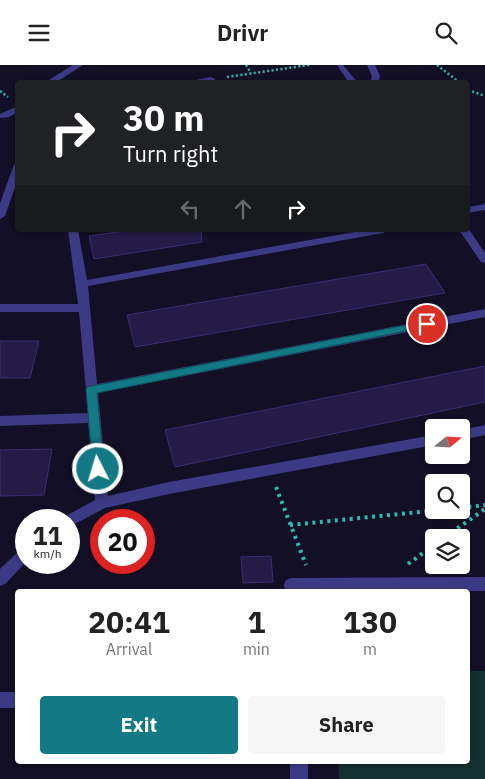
<!DOCTYPE html>
<style>
body{margin:0;font-family:"IBM Plex Sans",sans-serif;background:#f6f6f6;color:#222;height:100vh;display:flex;flex-direction:column;font-size:19px;white-space:nowrap}
*{box-sizing:border-box;margin:0}
p{font-size:16px;color:#767676}
.icon{flex:none;width:28px;height:28px;fill:none;stroke:currentColor;stroke-width:2;stroke-linecap:round;stroke-linejoin:round}
.map{position:relative;flex:1;overflow:hidden}
.drawer{position:absolute;left:15px;top:524px;width:455px;height:175px;display:flex;flex-direction:column;background:#fff;border-radius:5px;box-shadow:0 1px 4px #0004}
.drawer>*{flex:none}
.top-card{position:absolute;left:15px;top:15px;width:455px;height:152px;border-radius:5px;box-shadow:0 1px 4px #0004;background:#202124;color:#fff;overflow:hidden}
.needle{width:32px;rotate:72deg}
.buttons{position:absolute;left:425px;top:354px;display:grid;gap:10px}
.buttons a{display:grid;place-items:center;width:45px;height:45px;border-radius:5px;background:#fff;box-shadow:0 1px 4px #0004;font-size:25px}
.speed{position:absolute;left:15px;top:444px;display:flex;gap:10px;font-size:25px;font-weight:700;text-align:center}
.speed>*{display:grid;place-content:center;width:65px;height:65px;border-radius:50%;background:#fff;box-shadow:0 1px 4px #0004;line-height:1}
.speed small{font-size:12px;font-weight:400}
.speed .limit{border:8px solid #d22;background:#fff;color:#111}
.pin{position:absolute;display:grid;place-items:center;width:42px;height:42px;color:#fff;margin:-21px;border:2px solid #fff;border-radius:50%;box-shadow:0 1px 5px #0007}
.me{position:absolute;width:55px;margin:-28px;rotate:355deg;stroke-linejoin:round;filter:drop-shadow(0 0 4px #0008)}
.turn{display:flex;align-items:center;gap:18px;height:105px;padding:0 25px;font-size:22px}
.turn .icon{width:65px;height:65px;stroke-width:2.5}
.turn b{display:block;font-size:35px;line-height:42px}
.lanes{display:flex;align-items:center;height:48px;padding:0 25px;background:#0003;justify-content:center;gap:25px;direction:ltr}
.lanes .off{opacity:.35}
.eta{display:flex;justify-content:space-evenly;align-items:center;height:85px;text-align:center}
.eta b{font-size:30px;font-weight:700;line-height:35px}
.cta{display:flex;gap:10px;margin-top:auto;padding:10px 25px}
.cta a{flex:1;height:58px;border-radius:5px;background:#137a85;color:#fff;font-size:20px;font-weight:700;line-height:58px;text-align:center}
.cta a+a{background:#f6f6f6;color:#222}
header{display:flex;justify-content:space-between;align-items:center;height:65px;padding:0 25px;background:#fff;font-size:22px;font-weight:700}
.map>svg:first-child{display:block}
.green{fill:#12302f}
.building{fill:#241b47;stroke:#3b2d73}
.lines{fill:none;stroke-linecap:round;stroke-linejoin:round}
.path-far1{stroke:#2fb8b0;stroke-width:2.5;stroke-dasharray:2 2.5;stroke-linecap:butt}
.path{stroke:#2fb8b0;stroke-width:4;stroke-dasharray:3 4.5;stroke-linecap:butt}
.minor{fill:#3d3a85;fill-rule:evenodd}
.route{fill:#137a85;stroke:#0c4f56}
</style>
<header><svg class="icon" aria-label="menu" viewBox="0 0 24 24"><path d="M4 6h16M4 12h16M4 18h16"/></svg>Drivr<svg class="icon" aria-label="search" viewBox="0 0 24 24"><circle cx="10" cy="10" r="6"/><path d="M15 15l6 6"/></svg></header>
<div class="map">
<svg width="485" height="714" viewBox="0 0 485 714">
<rect width="100%" height="100%" fill="#130f26"/>
<polygon class="green" points="468,606 485,606 485,714 339,714 338,696 468,696"/>
<g class="building">
<polygon points="131,165 201,165 202,177 94,194 89,171"/>
<polygon points="426,199 445,228 135,282 127,250"/>
<polygon points="0,276 39,276 30,313 0,313"/>
<polygon points="485,301 485,337 175,402 165,365"/>
<polygon points="52,384 44,430 0,431 0,385"/>
<polygon points="271,491 273,517 243,518 241,492"/>
</g>
<g class="lines">
<g class="path-far1">
<polyline points="246,0 251,8"/>
<polyline points="437,0 460,18"/>
<polyline points="227,12 309,0"/>
<polyline points="468,25 485,31"/>
<polyline points="0,26 8,32"/>
</g>
<g class="path">
<polyline points="276,422 306,500"/>
<polyline points="461,443 485,440"/>
<polyline points="290,460 440,445"/>
<polyline points="445,472 485,444"/>
<polyline points="408,499 434,480"/>
</g>
<g class="minor">
<polygon points="73,0 83,0 55,18 44,18"/>
<polygon points="337,0 343,0 358,18 349,18"/>
<polygon points="367,0 375,0 380,11 378,18 370,18 372,11"/>
<polygon points="211,12 215,14 214,16 181,18"/>
<polygon points="18,41 18,47 9,52 0,53 0,49"/>
<polygon points="18,97 18,114 5,151 0,154 0,138 14,100"/>
<polygon points="485,139 485,145 468,148 468,142"/>
<polygon points="468,163 485,188 485,198 481,197 459,165 468,165"/>
<polygon points="68,165 78,165 87,215 366,165 388,165 383,168 88,221 97,319 485,244 485,252 98,328 108,431 169,417 434,370 434,380 169,429 105,443 69,462 69,455 63,455 64,452 95,435 88,358 0,361 0,351 88,348 79,247 0,247 0,239 78,239"/>
<polygon points="485,360 485,370 461,375 461,365"/>
<polygon points="26,482 26,497 5,519 0,521 0,504 21,484"/>
<polygon points="485,512 485,526 285,526 284,520 286,515 291,513"/>
<rect x="0" y="627" width="18" height="16"/>
<rect x="290" y="696" width="18" height="18"/>
</g>
</g>
<polygon class="route" points="427,256 432,259 431,261 97,328 104,404 103,407 94,407 93,404 86,325 87,322"/>
</svg>
<div class="buttons">
<a><svg class="needle" viewBox="-14 -14 28 28"><path d="M0-13l5 13h-10z" fill="#e53935"/><path d="M0 13l5-13h-10z" fill="#767676"/></svg></a>
<a><svg class="icon" aria-label="search" viewBox="0 0 24 24"><circle cx="10" cy="10" r="6"/><path d="M15 15l6 6"/></svg></a>
<a><svg class="icon" aria-label="layers" viewBox="0 0 24 24"><path d="M12 4l9 5-9 5-9-5zM3 14l9 5 9-5"/></svg></a>
</div>
<div class="speed"><div>11<small>km/h</small></div><div class="limit">20</div></div>
<div class="pin" style="left:427px;top:259px;background:#d93025"><svg class="icon" aria-label="arrive" viewBox="0 0 24 24"><path d="M6 21V4h12l-3 4 3 4H6"/></svg></div>
<svg class="me" style="left:98px;top:404px" viewBox="-20 -20 40 40"><circle r="17" fill="#137a85" stroke="#fff" stroke-width="3"/><path d="M0-11L8 9 0 5-8 9z" fill="#fff"/></svg>
<div class="top-card">
<div class="turn"><svg class="icon" aria-label="right" viewBox="0 0 24 24"><path d="M7 20v-9h11M14 6l5 5-5 5"/></svg><div><b>30 m</b>Turn right</div></div>
<div class="lanes"><svg class="icon off" aria-label="left" viewBox="0 0 24 24"><path d="M17 20v-9H6M10 6l-5 5 5 5"/></svg><svg class="icon off" aria-label="ahead" viewBox="0 0 24 24"><path d="M12 20V5M6 11l6-6 6 6"/></svg><svg class="icon" aria-label="right" viewBox="0 0 24 24"><path d="M7 20v-9h11M14 6l5 5-5 5"/></svg></div>
</div>
<section class="drawer">
<div class="eta">
<div><b>20:41</b><p>Arrival</p></div>
<div><b>1</b><p>min</p></div>
<div><b>130</b><p>m</p></div>
</div>
<div class="cta"><a>Exit</a><a>Share</a></div>
</section>
</div>
